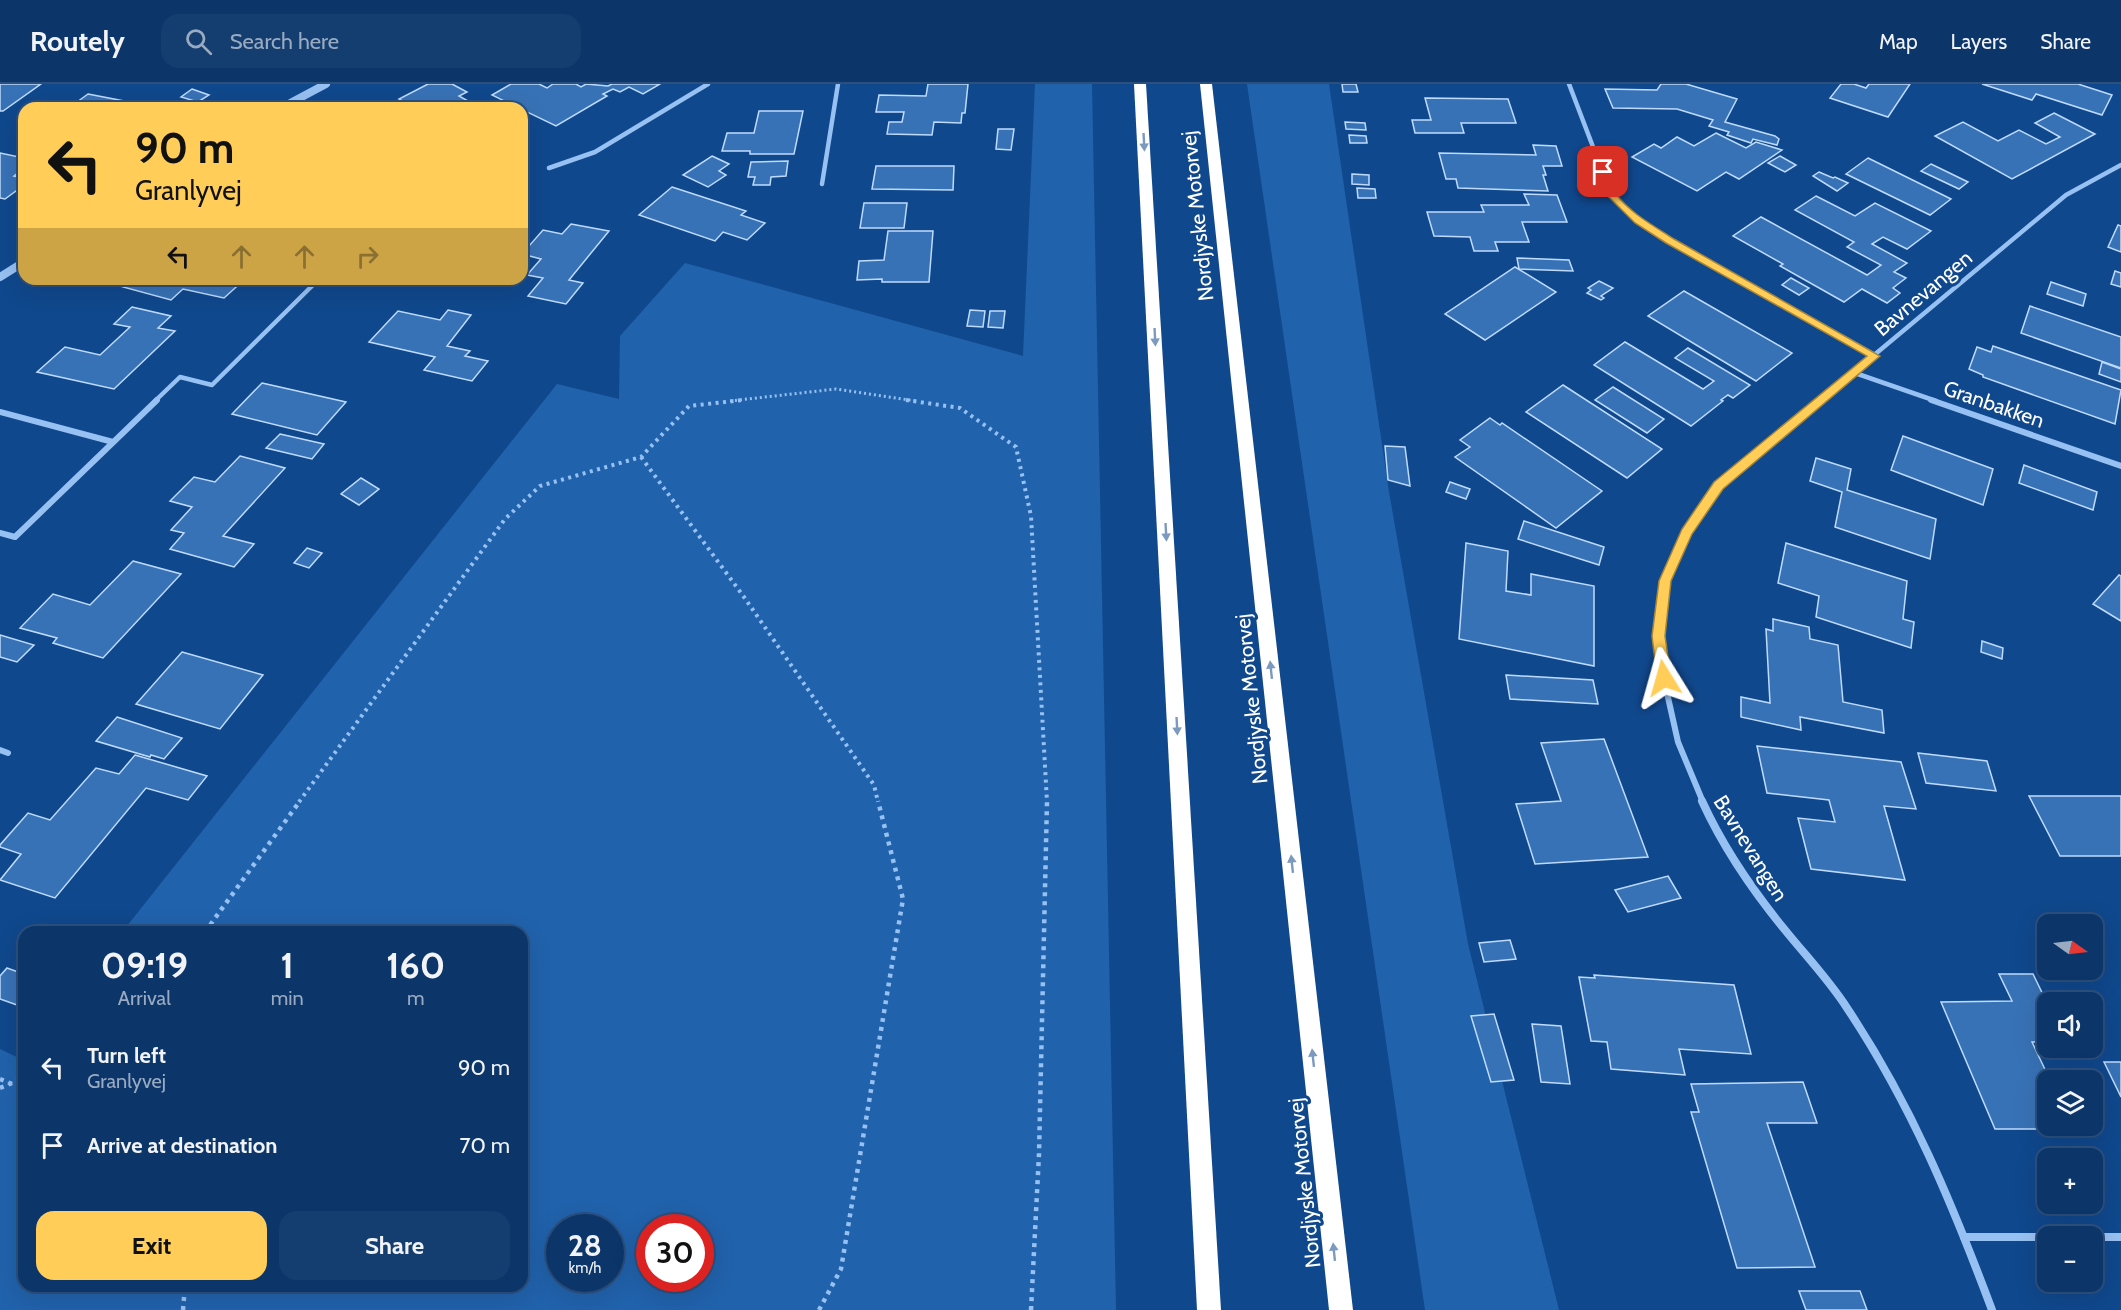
<!DOCTYPE html>
<meta charset="utf-8">
<style>
body{margin:0;font-family:Cabin,sans-serif;background:#153e70;color:#f1f3f6;height:100vh;display:flex;flex-direction:column;font-size:22px;white-space:nowrap}
*{box-sizing:border-box;margin:0}
p{font-size:20px;color:#9aabc1}
.icon{flex:none;width:33px;height:33px;fill:none;stroke:currentColor;stroke-width:2;stroke-linecap:round;stroke-linejoin:round}
.map{position:relative;flex:1;overflow:hidden}
.sheet{position:absolute;left:18px;top:842px;width:510px;height:366px;display:flex;flex-direction:column;background:#0c366a;border-radius:18px;box-shadow:0 6px 24px #0002,0 0 0 2px #2c507e}
.sheet>*{flex:none}
.guide{position:absolute;left:18px;top:18px;width:510px;height:183px;border-radius:18px;box-shadow:0 6px 24px #0002,0 0 0 2px #2c507e;background:#ffcd58;color:#111;overflow:hidden}
.needle{width:39px;rotate:104deg}
.controls{position:absolute;left:2037px;top:830px;display:grid;gap:12px}
.controls a{display:grid;place-items:center;width:66px;height:66px;border-radius:12px;background:#0c366a;box-shadow:0 6px 24px #0002,0 0 0 2px #2c507e;font-size:30px}
.speed{position:absolute;left:546px;top:1130px;display:flex;gap:12px;font-size:30px;font-weight:700;text-align:center}
.speed>*{display:grid;place-content:center;width:78px;height:78px;border-radius:50%;background:#0c366a;box-shadow:0 6px 24px #0002,0 0 0 2px #2c507e;line-height:1}
.speed small{font-size:15px;font-weight:400}
.speed .limit{border:9px solid #d22;background:#fff;color:#111}
.pin{position:absolute;display:grid;place-items:center;width:51px;height:51px;color:#fff;margin:-26px;border-radius:12px;box-shadow:0 3px 9px #0006}
.me{position:absolute;width:66px;margin:-33px;rotate:352deg;stroke-linejoin:round;filter:drop-shadow(0 0 4px #0008)}
.turn{display:flex;align-items:center;gap:21px;height:126px;padding:0 18px;font-size:27px}
.turn .icon{width:78px;height:78px;stroke-width:2.5}
.turn b{display:block;font-size:42px;line-height:51px}
.lanes{display:flex;align-items:center;height:57px;padding:0 18px;background:#0003;justify-content:center;gap:30px;direction:ltr}
.lanes .off{opacity:.35}
.eta{display:flex;justify-content:space-evenly;align-items:center;height:102px;text-align:center}
.eta b{font-size:36px;font-weight:700;line-height:42px}
.primary-button{display:flex;gap:12px;margin-top:auto;padding:12px 18px}
.primary-button a{flex:1;height:69px;border-radius:18px;background:#ffcd58;color:#111;font-size:24px;font-weight:700;line-height:69px;text-align:center}
.primary-button a+a{background:#153e70;color:#f1f3f6}
ul{padding:0;list-style:none}
li{display:flex;align-items:center;gap:18px;height:78px;padding:0 18px}
li div{flex:1}
li b{display:block;font-size:22px}
li em{font-style:normal}
header{display:flex;align-items:center;gap:36px;box-sizing:border-box;height:84px;padding:0 30px;background:#0c366a;border-bottom:2px solid #2c507e}
header strong{font-size:28px}
nav{display:flex;gap:33px;margin-inline-start:auto;font-size:21px}
.search{width:420px;height:54px;background:#153e70;display:flex;align-items:center;gap:15px;box-sizing:border-box;padding:0 21px;border-radius:18px;color:#9aabc1;font-size:22px}
.map>svg:first-child{display:block}
.green{fill:#2162ac;fill-rule:evenodd}
.building{fill:#3872b6;stroke:#bedbfd;stroke-width:1.5}
.lines{fill:none;stroke-linecap:round;stroke-linejoin:round}
.path-far2{stroke:#97c1f2;stroke-width:3;stroke-dasharray:2 3;stroke-linecap:butt}
.path-far1{stroke:#97c1f2;stroke-width:4;stroke-dasharray:3 4.5;stroke-linecap:butt}
.path{stroke:#97c1f2;stroke-width:4.5;stroke-dasharray:4 5;stroke-linecap:butt}
.minor-far2{stroke:#97c1f2;stroke-width:4.5}
.minor-far1{stroke:#97c1f2;stroke-width:6}
.minor{stroke:#97c1f2;stroke-width:8}
.tertiary{stroke:#97c1f2;stroke-width:8}
.motorway{fill:#fff;fill-rule:evenodd}
.oneway{fill:#7c9ac0}
.route{fill:#ffcd58;stroke:#a68539;stroke-width:1.5}
.labels{text-anchor:middle;dominant-baseline:central;stroke-width:6;stroke-linejoin:round;paint-order:stroke}
.street-label{font-size:21px;fill:#fff;stroke:#10488d}
</style>
<header>
<strong>Routely</strong>
<div class="search"><svg class="icon" aria-label="search" viewBox="0 0 24 24"><circle cx="10" cy="10" r="6"/><path d="M15 15l6 6"/></svg>Search here</div>
<nav><a>Map</a><a>Layers</a><a>Share</a></nav>
</header>
<div class="map">
<svg width="2121" height="1226" viewBox="0 0 2121 1226">
<rect width="100%" height="100%" fill="#10488d"/>
<g class="green">
<path d="M1035,0h57l24,1226h-1116v-261l21,10 3,-3v230h498v-354l-399,-1 434,-547 62,15 1,-63 65,-73 338,93zM560,1143h50v51h-50zM650,1143h50v51h-50z"/>
<polygon points="1247,0 1329,0 1389,408 1468,860 1559,1226 1425,1226"/>
</g>
<g class="building">
<polygon points="0,0 41,0 3,27 0,27"/>
<polygon points="428,0 452,0 467,8 459,12 468,17 455,24 400,24 408,20 399,15"/>
<polygon points="511,0 539,0 547,4 553,0 576,0 581,3 586,0 608,2 612,0 660,0 643,10 629,3 620,8 613,5 603,10 607,12 556,42 492,11"/>
<polygon points="928,0 968,0 965,29 962,29 961,39 934,38 932,51 887,50 889,38 902,38 904,28 876,28 879,11 926,12"/>
<polygon points="1342,0 1356,0 1358,8 1343,8"/>
<polygon points="1661,0 1686,0 1737,15 1725,38 1775,52 1779,55 1777,61 1753,55 1751,59 1727,51 1729,48 1709,42 1713,36 1677,25 1613,24 1605,5 1657,6"/>
<polygon points="1841,0 1854,0 1866,4 1869,0 1910,0 1888,33 1830,14"/>
<polygon points="1982,0 2078,0 2112,11 2102,31 2036,10 2032,16"/>
<polygon points="192,5 209,11 198,18 181,13"/>
<polygon points="88,10 150,22 147,24 69,24"/>
<polygon points="1425,14 1508,15 1516,39 1461,39 1464,49 1415,49 1412,36 1431,36"/>
<polygon points="759,27 803,27 794,70 750,70 750,67 722,67 727,49 754,49"/>
<polygon points="2054,29 2095,50 2012,95 1935,52 1963,38 1998,57 2019,46 2046,60 2060,53 2035,39"/>
<polygon points="1345,38 1365,39 1366,46 1346,45"/>
<polygon points="998,45 1014,45 1011,66 996,65"/>
<polygon points="1716,49 1746,64 1756,58 1782,66 1739,95 1726,88 1697,107 1632,73 1654,60 1661,64 1677,53 1694,62"/>
<polygon points="1349,51 1366,52 1367,59 1350,59"/>
<polygon points="1533,61 1556,62 1562,82 1543,82 1546,91 1543,91 1548,107 1458,104 1456,95 1446,95 1439,69 1536,71"/>
<polygon points="0,69 24,74 24,84 14,92 24,94 24,101 5,115 0,114"/>
<polygon points="712,72 729,80 719,87 726,91 708,103 683,91"/>
<polygon points="1780,72 1796,81 1785,88 1768,79"/>
<polygon points="1868,74 1951,115 1930,131 1846,90"/>
<polygon points="788,77 786,92 771,93 770,101 753,101 755,93 748,93 751,78"/>
<polygon points="1931,80 1968,98 1959,105 1921,87"/>
<polygon points="876,82 954,82 953,106 872,105"/>
<polygon points="1819,88 1833,94 1835,93 1848,99 1837,107 1813,92"/>
<polygon points="1352,90 1369,91 1369,101 1352,100"/>
<polygon points="672,103 746,127 741,131 765,139 747,156 723,148 715,157 639,131"/>
<polygon points="1357,104 1375,105 1376,114 1358,114"/>
<polygon points="1524,110 1557,111 1567,138 1522,138 1529,158 1495,158 1498,167 1474,167 1470,153 1434,152 1427,128 1484,128 1481,121 1529,121"/>
<polygon points="1816,112 1855,132 1875,119 1931,147 1907,165 1883,153 1872,160 1907,179 1894,188 1906,194 1893,204 1900,209 1887,219 1862,205 1844,218 1780,182 1783,180 1733,152 1761,133 1867,191 1881,181 1847,163 1854,158 1795,126"/>
<polygon points="864,119 907,119 904,144 860,144"/>
<polygon points="571,140 609,147 569,196 583,199 566,220 528,212 543,194 527,191 541,175 522,170 543,146 562,150"/>
<polygon points="2118,141 2121,142 2121,168 2108,163"/>
<polygon points="888,147 933,147 929,198 882,198 882,195 857,196 859,177 884,176"/>
<polygon points="1517,174 1569,176 1573,187 1519,185"/>
<polygon points="1515,183 1556,208 1485,256 1445,230"/>
<polygon points="2115,187 2121,189 2121,203 2111,200"/>
<polygon points="1791,194 1809,204 1799,211 1782,201"/>
<polygon points="132,195 245,195 224,214 183,205 171,216 123,203"/>
<polygon points="1599,197 1613,204 1601,212 1604,214 1601,216 1587,209 1591,206 1588,204"/>
<polygon points="2051,198 2086,210 2083,222 2047,210"/>
<polygon points="1684,207 1792,269 1756,297 1648,232"/>
<polygon points="2030,222 2121,253 2121,284 2021,249"/>
<polygon points="132,223 171,232 158,244 175,247 114,305 37,288 65,263 100,271 130,243 114,240"/>
<polygon points="448,226 471,231 447,262 470,267 465,272 488,277 472,297 424,286 435,273 369,258 398,227 440,236"/>
<polygon points="970,226 985,227 983,243 967,242"/>
<polygon points="990,227 1005,227 1003,244 988,243"/>
<polygon points="1625,258 1703,305 1714,297 1675,274 1688,264 1750,301 1733,314 1728,311 1721,316 1723,317 1691,342 1594,281"/>
<polygon points="1993,262 2121,306 2115,340 1983,293 1983,291 1969,285 1977,263 1991,268"/>
<polygon points="2102,278 2121,285 2121,298 2099,290"/>
<polygon points="262,299 346,318 317,351 232,330"/>
<polygon points="1563,301 1662,365 1627,394 1526,328"/>
<polygon points="1613,303 1664,335 1647,349 1595,316"/>
<polygon points="1490,334 1500,341 1502,339 1602,407 1556,444 1455,373 1470,363 1460,356"/>
<polygon points="280,350 324,360 312,375 266,364"/>
<polygon points="1903,352 1993,385 1983,421 1891,386"/>
<polygon points="1385,362 1405,363 1410,402 1388,396"/>
<polygon points="240,372 285,384 223,452 254,460 234,483 170,465 184,449 171,446 192,423 170,417 194,393 215,398"/>
<polygon points="1816,374 1851,385 1847,406 1936,435 1930,475 1835,443 1842,408 1810,397"/>
<polygon points="2024,381 2097,408 2093,426 2019,399"/>
<polygon points="361,394 379,405 359,421 341,410"/>
<polygon points="1450,398 1470,405 1466,415 1446,408"/>
<polygon points="1524,437 1604,463 1599,481 1518,455"/>
<polygon points="1466,459 1508,467 1506,507 1531,511 1531,490 1594,502 1594,582 1459,555"/>
<polygon points="1786,459 1907,497 1903,535 1914,538 1911,564 1816,533 1819,512 1778,499"/>
<polygon points="307,464 322,469 309,484 294,479"/>
<polygon points="133,477 181,490 103,574 53,559 57,554 20,544 53,510 90,521"/>
<polygon points="2119,491 2121,492 2121,537 2093,520"/>
<polygon points="1773,535 1809,543 1810,555 1838,561 1843,618 1882,626 1884,649 1800,633 1801,646 1741,633 1741,613 1770,619 1766,545 1773,547"/>
<polygon points="0,551 34,561 17,578 0,573"/>
<polygon points="1982,557 2003,564 2002,575 1981,568"/>
<polygon points="182,568 263,591 220,645 136,620"/>
<polygon points="1506,591 1593,596 1598,620 1510,615"/>
<polygon points="117,633 182,654 164,675 151,671 150,673 96,657"/>
<polygon points="1604,655 1648,773 1535,780 1516,720 1561,717 1541,659"/>
<polygon points="1757,662 1901,678 1916,725 1884,722 1905,796 1811,785 1798,734 1835,738 1829,716 1767,709"/>
<polygon points="1918,669 1987,677 1996,707 1926,699"/>
<polygon points="135,671 207,692 188,716 146,704 55,814 0,796 21,770 0,763 0,761 28,729 50,736 96,684 119,690"/>
<polygon points="2029,712 2121,712 2121,772 2060,772"/>
<polygon points="1668,792 1681,814 1628,828 1615,806"/>
<polygon points="1510,856 1516,875 1484,878 1479,859"/>
<polygon points="7,884 24,890 24,917 20,922 0,915 0,892"/>
<polygon points="1999,890 2033,890 2048,921 2048,958 2032,958 2050,996 2048,996 2048,1041 2070,1041 2072,1045 1995,1045 1941,918 2012,917"/>
<polygon points="1594,891 1734,901 1751,970 1679,965 1685,991 1611,985 1607,958 1591,957 1579,893 1595,894"/>
<polygon points="1494,930 1514,996 1491,998 1471,932"/>
<polygon points="1532,940 1561,942 1570,1000 1541,998"/>
<polygon points="2104,978 2121,978 2121,1013"/>
<polygon points="1803,998 1817,1039 1767,1039 1815,1183 1737,1184 1691,1028 1699,1028 1691,1000"/>
<polygon points="1799,1207 1860,1207 1867,1226 1806,1226"/>
</g>
<g class="lines">
<polyline class="path-far2" points="730,317 836,305 916,317"/>
<g class="path-far1">
<polyline points="906,316 960,324 1016,363 1031,432 1047,718"/>
<polyline points="641,373 744,513 874,701 878,718"/>
<polyline points="299,718 505,435 540,402 641,373 689,322 743,316"/>
</g>
<g class="path">
<polyline points="205,848 300,717"/>
<polyline points="0,995 12,1000"/>
<polyline points="0,1004 24,994"/>
<polyline points="183,1226 185,1202"/>
<polyline points="819,1226 841,1185 903,815 878,717"/>
<polyline points="1031,1226 1039,1070 1047,717"/>
</g>
<g class="minor-far2">
<polyline points="1569,0 1611,110 1639,137 1670,157 1875,271"/>
<polyline points="549,84 595,68 708,0"/>
<polyline points="822,100 838,0"/>
<polyline points="1855,289 1936,317"/>
<polyline points="155,317 180,293 212,301 319,195"/>
<polyline points="1819,317 2066,111 2121,81"/>
</g>
<g class="minor-far1">
<polyline points="1931,316 2121,382"/>
<polyline points="0,328 113,358"/>
<polyline points="0,449 15,453 157,316"/>
<polyline points="0,666 8,669"/>
<polyline points="1703,718 1678,658 1663,591 1660,534 1669,486 1687,448 1718,401 1820,316"/>
</g>
<g class="minor">
<path d="M1702,717c21,46 51,90 83,129 21,26 44,50 62,78 64,96 105,195 145,302"/>
<polyline points="1964,1153 2048,1153"/>
<polyline points="2092,1153 2121,1153"/>
</g>
<g class="tertiary">
<polyline points="281,24 326,0"/>
<polyline points="0,193 24,178"/>
</g>
<g class="motorway">
<polygon points="1134,0 1146,0 1221,1226 1197,1226"/>
<polygon points="1200,0 1212,0 1353,1226 1329,1226"/>
</g>
</g>
<defs><path id="oneway-solid" d="M-6-.8H1V-3.2L6.5 0L1 3.2V.8H-6Z" transform="scale(1.5)"/></defs>
<g class="oneway">
<use href="#oneway-solid" transform="translate(1144 58) rotate(87)"/>
<use href="#oneway-solid" transform="translate(1155 253) rotate(87)"/>
<use href="#oneway-solid" transform="translate(1166 448) rotate(87)"/>
<use href="#oneway-solid" transform="translate(1271 586) rotate(-96)"/>
<use href="#oneway-solid" transform="translate(1177 642) rotate(87)"/>
<use href="#oneway-solid" transform="translate(1292 780) rotate(-96)"/>
<use href="#oneway-solid" transform="translate(1313 974) rotate(-96)"/>
<use href="#oneway-solid" transform="translate(1334 1168) rotate(-96)"/>
</g>
<path class="route" d="M1603,85c9,5 8,17 13,25 14,19 38,32 58,45l206,117 -157,133 -31,45 -21,47 -6,55 6,42 -7,5 -7,-5 -5,-42 7,-55 23,-52 32,-47 153,-126 -201,-113 -31,-20 -27,-27 -10,-24z"/>
<g class="labels">
<g class="street-label">
<text transform="translate(1197 132) rotate(-96)">Nordjyske Motorvej</text>
<text transform="translate(1923 209) rotate(-40)">Bavnevangen</text>
<text transform="translate(1994 320) rotate(19)">Granbakken</text>
<text transform="translate(1251 615) rotate(-96)">Nordjyske Motorvej</text>
<text transform="translate(1751 764) rotate(58)">Bavnevangen</text>
<text transform="translate(1304 1099) rotate(-96)">Nordjyske Motorvej</text>
</g>
</g>
</svg>
<div class="controls">
<a><svg class="needle" viewBox="-14 -14 28 28"><path d="M0-13l5 13h-10z" fill="#e53935"/><path d="M0 13l5-13h-10z" fill="#9aabc1"/></svg></a>
<a><svg class="icon" aria-label="sound" viewBox="0 0 24 24"><path d="M4 9h4l5-4v14l-5-4H4zM17 9q2 3 0 6"/></svg></a>
<a><svg class="icon" aria-label="layers" viewBox="0 0 24 24"><path d="M12 4l9 5-9 5-9-5zM3 14l9 5 9-5"/></svg></a>
<a>+</a>
<a>−</a>
</div>
<div class="speed"><div>28<small>km/h</small></div><div class="limit">30</div></div>
<div class="pin" style="left:1603px;top:88px;background:#d93025"><svg class="icon" aria-label="arrive" viewBox="0 0 24 24"><path d="M6 21V4h12l-3 4 3 4H6"/></svg></div>
<svg class="me" style="left:1664px;top:594px" viewBox="-20 -20 40 40"><path d="M0-17L14 15 0 8-14 15z" fill="#ffcd58" stroke="#fff" stroke-width="4"/></svg>
<div class="guide">
<div class="turn"><svg class="icon" aria-label="left" viewBox="0 0 24 24"><path d="M17 20v-9H6M10 6l-5 5 5 5"/></svg><div><b>90 m</b>Granlyvej</div></div>
<div class="lanes"><svg class="icon" aria-label="left" viewBox="0 0 24 24"><path d="M17 20v-9H6M10 6l-5 5 5 5"/></svg><svg class="icon off" aria-label="ahead" viewBox="0 0 24 24"><path d="M12 20V5M6 11l6-6 6 6"/></svg><svg class="icon off" aria-label="ahead" viewBox="0 0 24 24"><path d="M12 20V5M6 11l6-6 6 6"/></svg><svg class="icon off" aria-label="right" viewBox="0 0 24 24"><path d="M7 20v-9h11M14 6l5 5-5 5"/></svg></div>
</div>
<section class="sheet">
<div class="eta">
<div><b>09:19</b><p>Arrival</p></div>
<div><b>1</b><p>min</p></div>
<div><b>160</b><p>m</p></div>
</div>
<ul>
<li><svg class="icon" aria-label="left" viewBox="0 0 24 24"><path d="M17 20v-9H6M10 6l-5 5 5 5"/></svg><div><b>Turn left</b><p>Granlyvej</p></div><em>90 m</em></li>
<li><svg class="icon" aria-label="arrive" viewBox="0 0 24 24"><path d="M6 21V4h12l-3 4 3 4H6"/></svg><div><b>Arrive at destination</b></div><em>70 m</em></li>
</ul>
<div class="primary-button"><a>Exit</a><a>Share</a></div>
</section>
</div>
